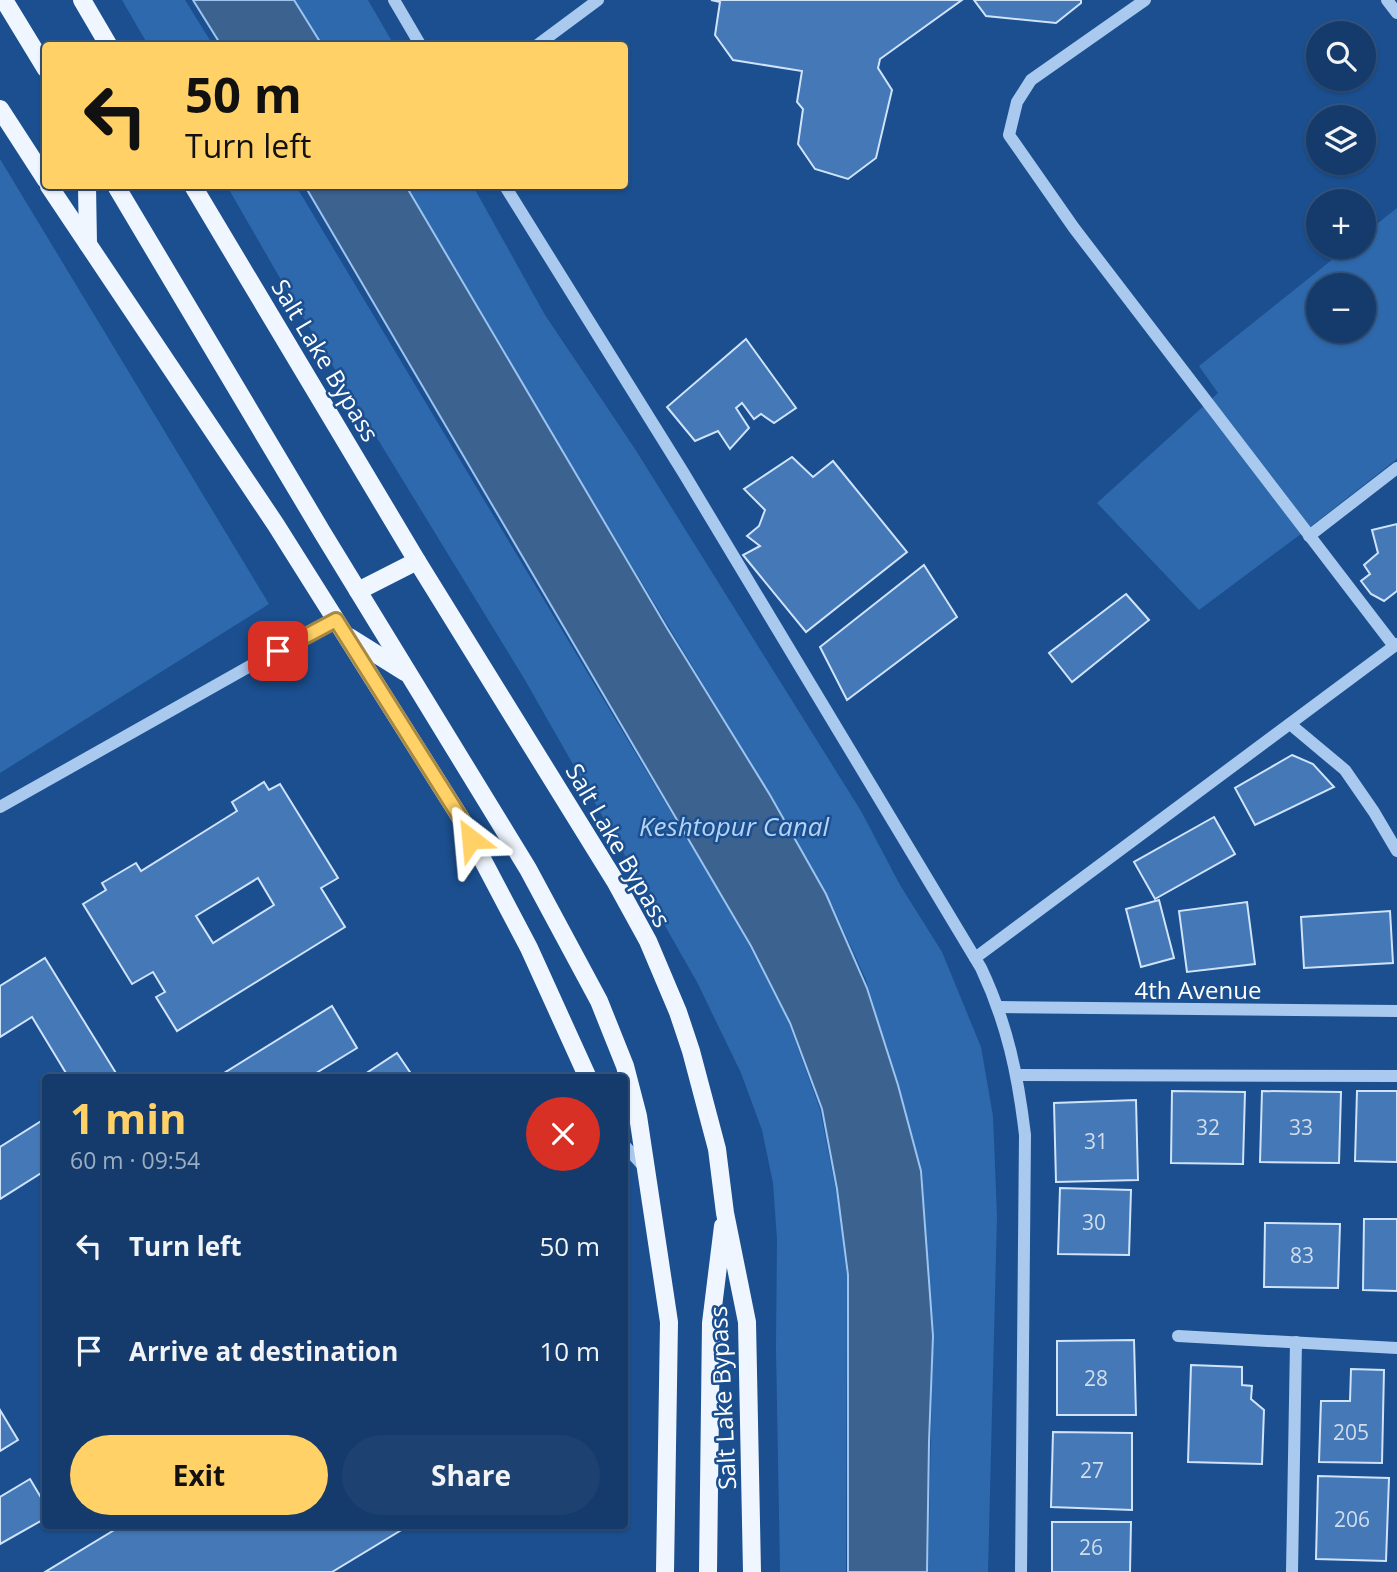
<!DOCTYPE html>
<meta charset="utf-8">
<style>
body{margin:0;font-family:"Open Sans",sans-serif;background:#1d4271;color:#f1f3f6;height:100vh;display:flex;flex-direction:column;font-size:26px;white-space:nowrap}
*{box-sizing:border-box;margin:0}
p{font-size:23px;color:#9dadc1}
.icon{flex:none;width:38px;height:38px;fill:none;stroke:currentColor;stroke-width:2;stroke-linecap:round;stroke-linejoin:round}
.map{position:relative;flex:1;overflow:hidden}
.side{position:absolute;left:42px;top:1074px;width:586px;height:455px;display:flex;flex-direction:column;background:#143b6b;border-radius:7px;box-shadow:0 2px 5px #0004,0 0 0 2px #33557e}
.side>*{flex:none}
.banner{position:absolute;left:42px;top:42px;width:586px;height:147px;border-radius:7px;box-shadow:0 2px 5px #0004,0 0 0 2px #33557e;background:#ffd166;color:#111;overflow:hidden}
.buttons{position:absolute;left:1306px;top:21px;display:grid;gap:14px}
.buttons a{display:grid;place-items:center;width:70px;height:70px;border-radius:50%;background:#143b6b;box-shadow:0 2px 5px #0004,0 0 0 2px #33557e;font-size:35px}
.pin{position:absolute;display:grid;place-items:center;width:60px;height:60px;color:#fff;margin:-30px;border-radius:14px;box-shadow:0 4px 10px #0006}
.me{position:absolute;width:77px;margin:-38px;rotate:331deg;stroke-linejoin:round;filter:drop-shadow(0 0 5px #0008)}
.turn{display:flex;align-items:center;gap:24px;height:147px;padding:0 28px;font-size:32px}
.turn .icon{width:91px;height:91px;stroke-width:2.5}
.turn b{display:block;font-size:49px;line-height:60px}
.round{display:grid;place-items:center;flex:none;width:74px;height:74px;border-radius:37px;background:#1d4271}
.summary{display:flex;align-items:center;justify-content:space-between;height:119px;padding:0 28px}
h1{font-size:42px;font-weight:700;line-height:52px;color:#ffd166}
.cta{display:flex;gap:14px;margin-top:auto;padding:14px 28px}
.cta a{flex:1;height:80px;border-radius:42px;background:#ffd166;color:#111;font-size:28px;font-weight:700;line-height:80px;text-align:center}
.cta a+a{background:#1d4271;color:#f1f3f6}
ul{padding:0;list-style:none}
li{display:flex;align-items:center;gap:21px;height:105px;padding:0 28px}
li div{flex:1}
li b{display:block;font-size:26px}
li em{font-style:normal}
.map>svg:first-child{display:block}
.green{fill:#2e69ad;fill-rule:evenodd}
.water{fill:#3c6290;stroke:#9cc4f0;stroke-width:2}
.building{fill:#4478b7;stroke:#cfe3fa;stroke-width:2;fill-rule:evenodd}
.lines{fill:none;stroke-linecap:round;stroke-linejoin:round}
.minor{stroke:#a9c9ee;stroke-width:12}
.major{stroke:#f0f6ff;stroke-width:18}
.route-casing{stroke:#a68842;stroke-width:18}
.route{stroke:#ffd166;stroke-width:12}
.labels{text-anchor:middle;dominant-baseline:central;stroke-width:5;stroke-linejoin:round;paint-order:stroke}
.number-label{font-size:21px;fill:#d0dded}
.street-label{font-size:24px;fill:#fff;stroke:#1b4f8f}
.water-label{font-size:26px;font-style:italic;fill:#b5d3f5;stroke:#1b4f8f}
</style>
<div class="map">
<svg width="1397" height="1572" viewBox="0 0 1397 1572">
<rect width="100%" height="100%" fill="#1b4f8f"/>
<g class="green">
<polygon points="122,0 185,0 213,45 148,45"/>
<polygon points="292,0 368,0 394,45 319,45"/>
<polygon points="0,159 269,604 0,773"/>
<polygon points="227,186 296,186 705,869 748,943 788,1021 820,1109 826,1140 838,1201 847,1275 846,1572 780,1572 776,1348 777,1239 773,1183 762,1130 741,1073 697,982 525,680 292,299"/>
<polygon points="403,186 473,186 545,315 635,449 861,811 900,885 942,952 981,1047 993,1116 997,1216 988,1572 928,1572 933,1336 922,1171 866,980 833,907 776,805"/>
<path d="M1397,208v251l-92,72 -106,79 -102,-107 121,-110 -19,-27 149,-119h15v-12zM1318,285h45v46h-45z"/>
</g>
<g class="water">
<polygon points="193,0 294,0 322,45 221,45"/>
<polygon points="305,186 406,186 667,628 770,795 826,894 867,988 898,1085 921,1171 933,1336 929,1442 927,1572 848,1572 848,1275 837,1189 822,1109 790,1023 751,946"/>
</g>
<g class="building">
<polygon points="711,0 962,0 880,59 878,68 892,90 876,158 848,179 815,169 798,144 803,109 797,102 802,71 733,60 715,35 720,2"/>
<polygon points="974,0 1081,0 1081,3 1056,23 986,16"/>
<polygon points="746,339 796,408 774,423 761,414 754,419 742,403 736,408 749,428 730,449 718,431 695,441 667,407"/>
<polygon points="792,457 813,477 833,461 907,552 806,632 743,555 760,546 747,536 759,526 765,510 744,489"/>
<polygon points="1397,524 1397,591 1384,601 1371,594 1361,581 1370,574 1364,565 1378,553 1372,530"/>
<polygon points="924,565 957,617 847,700 820,647"/>
<polygon points="1126,594 1149,620 1072,682 1049,653"/>
<polygon points="1292,755 1313,764 1334,787 1255,825 1235,788"/>
<path d="M264,782l5,8 11,-6 58,94 -17,10 24,39 -168,104 -21,-34 9,-5 -12,-20 -21,12 -49,-80 23,-14 -4,-7 34,-20 5,8 96,-60 -5,-9zM258,878l16,27 -61,38 -17,-27z"/>
<polygon points="1214,817 1235,854 1155,899 1134,862"/>
<polygon points="1159,900 1174,958 1141,967 1126,909"/>
<polygon points="1247,902 1255,964 1187,972 1179,911"/>
<polygon points="1390,911 1393,963 1304,968 1301,917"/>
<polygon points="45,958 119,1078 69,1078 32,1017 0,1037 0,986"/>
<polygon points="332,1006 357,1048 308,1078 216,1078"/>
<polygon points="397,1053 414,1078 359,1078"/>
<polygon points="1172,1091 1245,1092 1243,1164 1171,1163"/>
<polygon points="1262,1091 1341,1092 1339,1163 1260,1162"/>
<polygon points="1357,1091 1397,1091 1397,1162 1355,1161"/>
<polygon points="1136,1100 1138,1180 1056,1182 1054,1103"/>
<polygon points="46,1118 46,1170 0,1199 0,1147"/>
<polygon points="1060,1188 1131,1190 1129,1255 1058,1254"/>
<polygon points="1364,1219 1397,1219 1397,1291 1363,1290"/>
<polygon points="1265,1223 1340,1224 1338,1288 1264,1287"/>
<polygon points="1134,1340 1136,1415 1057,1415 1057,1341"/>
<polygon points="1191,1365 1242,1367 1242,1385 1252,1386 1251,1399 1264,1410 1262,1464 1188,1462"/>
<polygon points="1351,1369 1384,1370 1382,1463 1319,1462 1321,1401 1350,1401"/>
<polygon points="0,1410 18,1440 0,1451"/>
<polygon points="1053,1432 1132,1433 1132,1510 1051,1507"/>
<polygon points="1318,1476 1389,1478 1386,1561 1316,1559"/>
<polygon points="30,1479 46,1506 46,1518 0,1544 0,1497"/>
<polygon points="1052,1522 1131,1522 1130,1572 1052,1572"/>
<polygon points="121,1526 408,1526 332,1572 45,1572"/>
</g>
<g class="lines">
<g class="minor">
<polyline points="394,0 421,46"/>
<polyline points="1145,0 1031,80 1017,102 1009,135 1074,228 1394,646"/>
<polyline points="1387,0 1397,13"/>
<polyline points="536,46 598,0"/>
<path d="M505,186l178,286 298,496c26,55 37,107 44,167l-4,437"/>
<polyline points="1309,536 1397,468"/>
<polyline points="1290,724 1345,770 1374,812 1397,851"/>
<polyline points="0,807 259,661 336,620"/>
<polyline points="975,958 1397,644"/>
<polyline points="998,1007 1397,1011"/>
<polyline points="1017,1075 1397,1076"/>
<polyline points="625,1146 645,1168"/>
<polyline points="1178,1336 1397,1348"/>
<polyline points="1292,1572 1296,1342"/>
</g>
<g class="major">
<polyline points="4,0 46,69"/>
<polyline points="82,0 109,46"/>
<polyline points="0,109 46,180"/>
<polyline points="49,186 276,525 460,817 529,948 588,1078"/>
<polyline points="87,186 88,244"/>
<polyline points="116,186 322,532 528,869 599,1001 625,1066 638,1116 669,1322 665,1572"/>
<polyline points="193,186 417,561 615,881 648,941 678,1012 691,1051 717,1149 725,1213 747,1322 752,1572"/>
<polyline points="358,591 417,561"/>
<polyline points="349,637 405,672"/>
<polyline points="708,1572 711,1323 723,1226"/>
</g>
</g>
<g class="lines">
<g class="route-casing">
<polyline id="route" points="278,651 336,620 460,817 471,839"/>
</g>
<use href="#route" class="route"/>
</g>
<g class="labels">
<g class="number-label">
<text x="1208" y="1127">32</text>
<text x="1301" y="1127">33</text>
<text x="1096" y="1141">31</text>
<text x="1094" y="1222">30</text>
<text x="1302" y="1255">83</text>
<text x="1096" y="1378">28</text>
<text x="1351" y="1432">205</text>
<text x="1092" y="1470">27</text>
<text x="1352" y="1519">206</text>
<text x="1091" y="1547">26</text>
</g>
<g class="street-label">
<text transform="translate(326 360) rotate(59)">Salt Lake Bypass</text>
<text transform="translate(619 845) rotate(60)">Salt Lake Bypass</text>
<text x="1198" y="989">4th Avenue</text>
<text transform="translate(722 1398) rotate(-93)">Salt Lake Bypass</text>
</g>
<g class="water-label">
<text x="734" y="826">Keshtopur Canal</text>
</g>
</g>
</svg>
<div class="buttons">
<a><svg class="icon" aria-label="search" viewBox="0 0 24 24"><circle cx="10" cy="10" r="6"/><path d="M15 15l6 6"/></svg></a>
<a><svg class="icon" aria-label="layers" viewBox="0 0 24 24"><path d="M12 4l9 5-9 5-9-5zM3 14l9 5 9-5"/></svg></a>
<a>+</a>
<a>−</a>
</div>
<div class="pin" style="left:278px;top:651px;background:#d93025"><svg class="icon" aria-label="arrive" viewBox="0 0 24 24"><path d="M6 21V4h12l-3 4 3 4H6"/></svg></div>
<svg class="me" style="left:471px;top:839px" viewBox="-20 -20 40 40"><path d="M0-17L14 15 0 8-14 15z" fill="#ffd166" stroke="#fff" stroke-width="4"/></svg>
<div class="banner">
<div class="turn"><svg class="icon" aria-label="left" viewBox="0 0 24 24"><path d="M17 20v-9H6M10 6l-5 5 5 5"/></svg><div><b>50 m</b>Turn left</div></div>
</div>
<section class="side">
<div class="summary"><div><h1>1 min</h1><p>60 m · 09:54</p></div><a class="round" style="background:#d93025;color:#fff"><svg class="icon" aria-label="close" viewBox="0 0 24 24"><path d="M6 6l12 12M18 6L6 18"/></svg></a></div>
<ul>
<li><svg class="icon" aria-label="left" viewBox="0 0 24 24"><path d="M17 20v-9H6M10 6l-5 5 5 5"/></svg><div><b>Turn left</b></div><em>50 m</em></li>
<li><svg class="icon" aria-label="arrive" viewBox="0 0 24 24"><path d="M6 21V4h12l-3 4 3 4H6"/></svg><div><b>Arrive at destination</b></div><em>10 m</em></li>
</ul>
<div class="cta"><a>Exit</a><a>Share</a></div>
</section>
</div>
